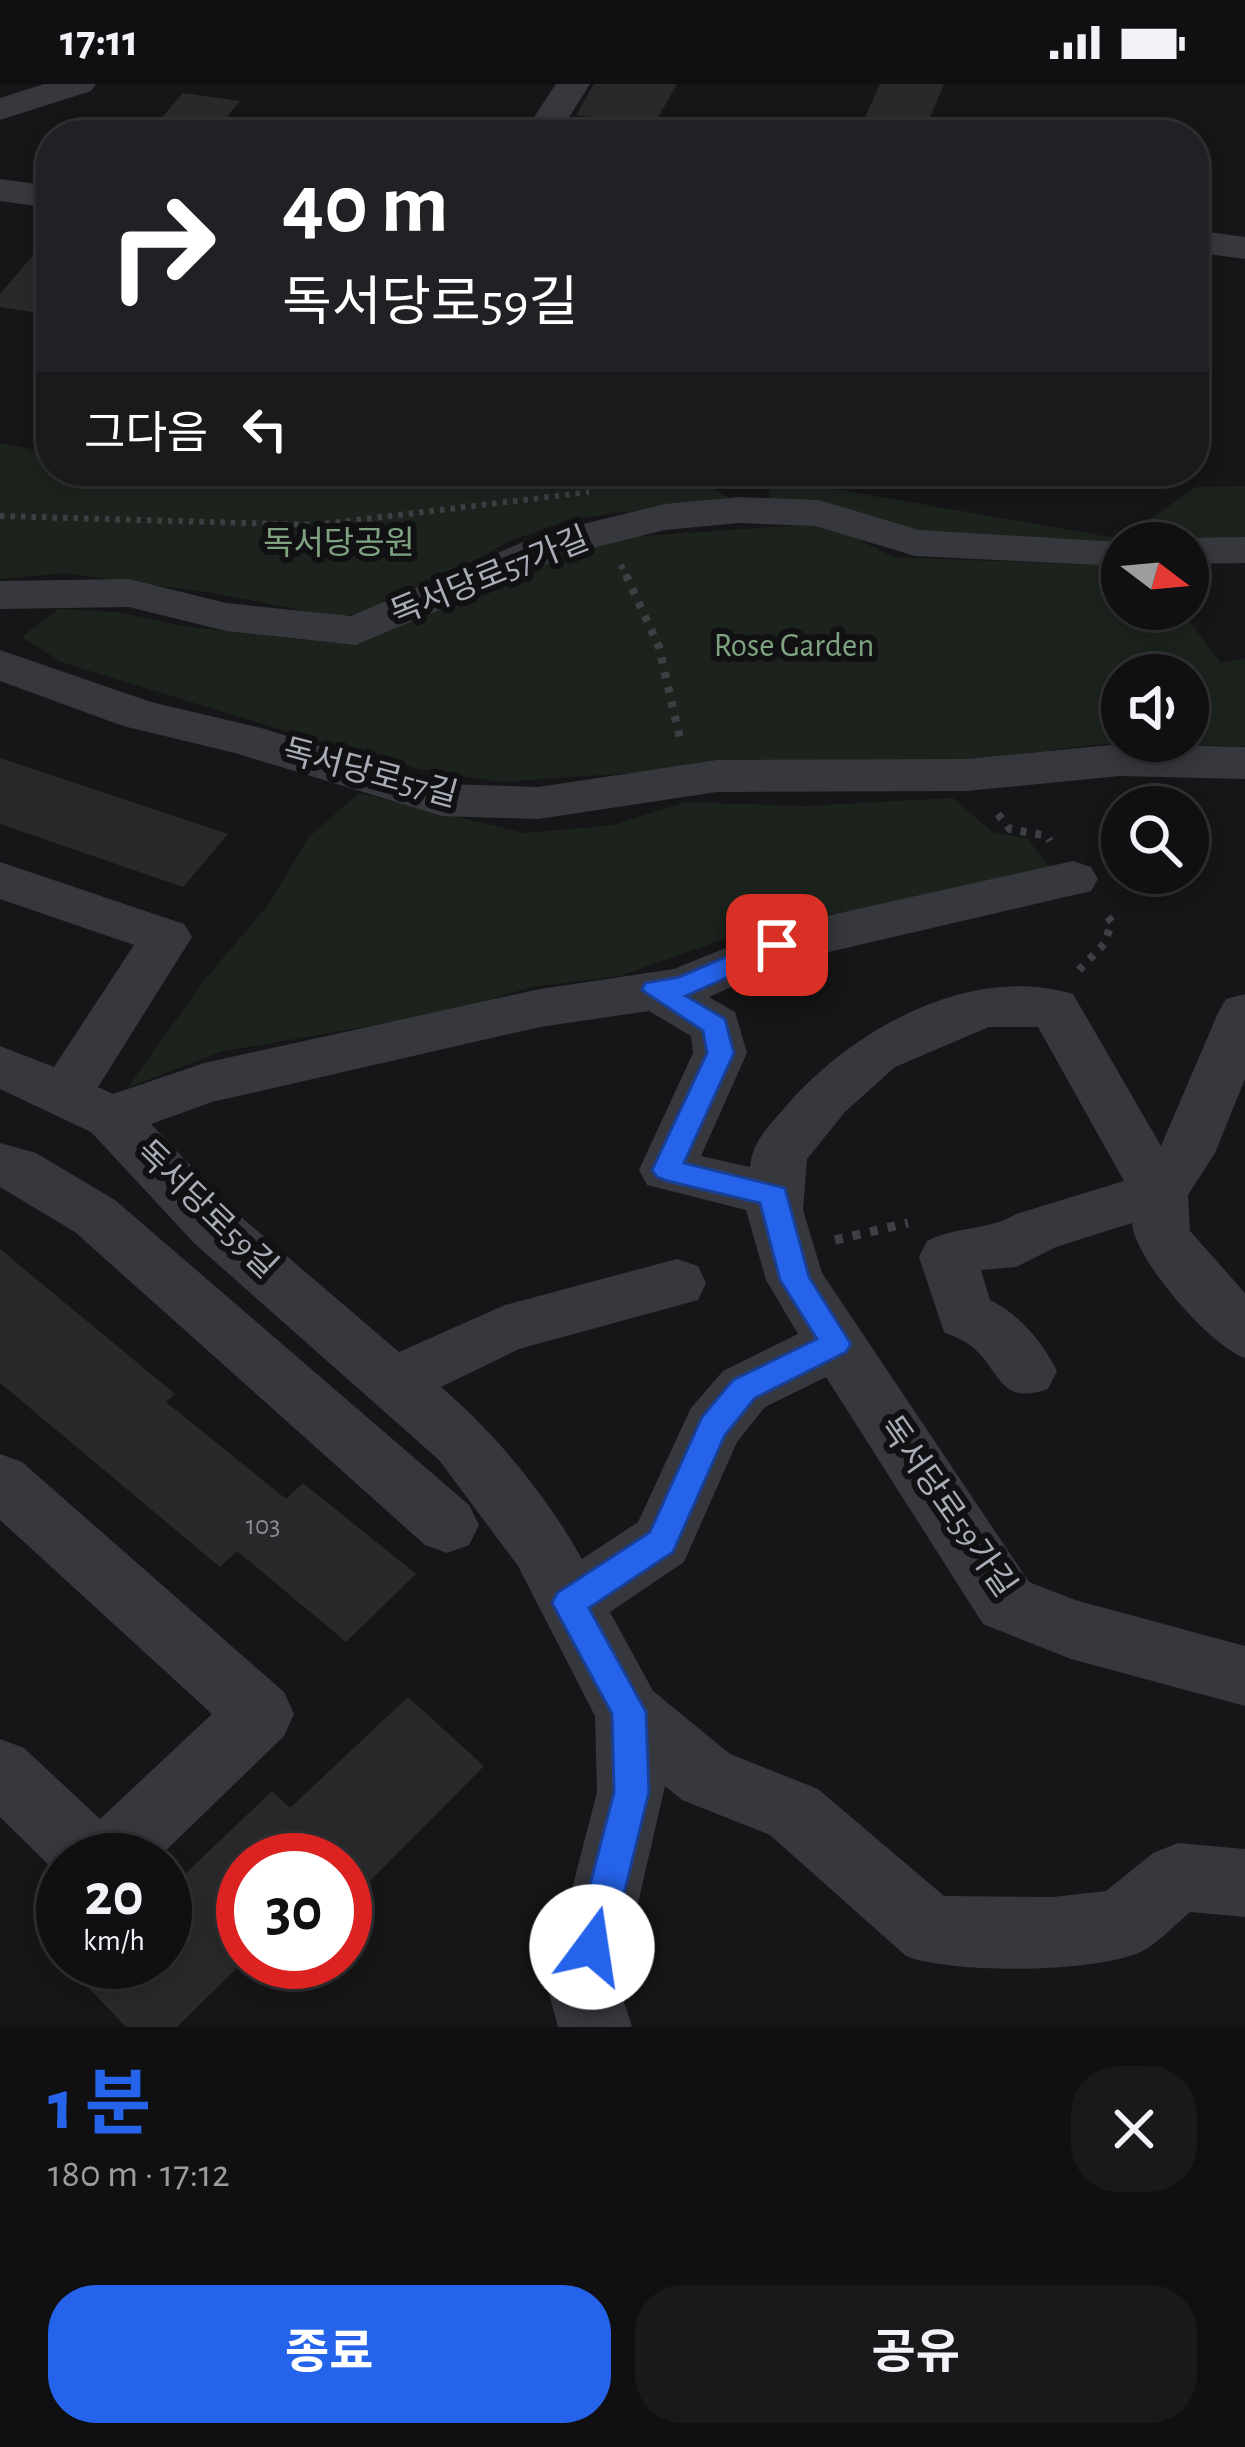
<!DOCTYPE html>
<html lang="ko">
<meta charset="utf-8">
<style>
body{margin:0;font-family:"Alegreya Sans","Noto Sans KR",sans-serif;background:#19191b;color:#f1f3f6;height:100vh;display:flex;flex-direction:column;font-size:45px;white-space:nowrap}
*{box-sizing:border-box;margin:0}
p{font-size:39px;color:#9c9d9f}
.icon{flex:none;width:66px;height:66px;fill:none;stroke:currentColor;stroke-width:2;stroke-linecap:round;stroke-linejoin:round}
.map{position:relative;height:1943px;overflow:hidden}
.side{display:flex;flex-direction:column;background:#101012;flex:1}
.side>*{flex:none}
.guide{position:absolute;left:36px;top:36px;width:1173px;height:366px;border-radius:48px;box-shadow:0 6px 18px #0003,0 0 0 3px #303032;background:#202124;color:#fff;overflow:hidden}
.needle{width:78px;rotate:106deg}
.buttons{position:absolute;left:1101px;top:438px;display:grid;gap:24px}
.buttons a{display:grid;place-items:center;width:108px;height:108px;border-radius:50%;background:#101012;box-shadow:0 6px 18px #0003,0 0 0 3px #303032;font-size:60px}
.speed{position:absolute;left:36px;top:1749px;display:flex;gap:24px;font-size:60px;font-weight:700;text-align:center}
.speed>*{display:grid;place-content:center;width:156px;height:156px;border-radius:50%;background:#101012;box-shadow:0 6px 18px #0003,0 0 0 3px #303032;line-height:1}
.speed small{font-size:30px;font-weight:400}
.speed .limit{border:18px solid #d22;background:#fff;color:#111}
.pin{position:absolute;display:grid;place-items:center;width:102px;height:102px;color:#fff;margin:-51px;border-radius:24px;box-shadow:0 6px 18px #0006}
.me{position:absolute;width:132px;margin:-66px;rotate:14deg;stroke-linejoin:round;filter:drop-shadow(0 0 9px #0008)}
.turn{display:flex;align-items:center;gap:42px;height:252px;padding:0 48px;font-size:54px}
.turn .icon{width:156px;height:156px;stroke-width:2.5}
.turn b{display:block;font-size:84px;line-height:102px}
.then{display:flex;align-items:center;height:114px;padding:0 48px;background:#0003;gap:24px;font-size:45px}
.round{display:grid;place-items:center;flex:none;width:126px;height:126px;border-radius:48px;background:#19191b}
.overview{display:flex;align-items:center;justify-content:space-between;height:204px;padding:0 48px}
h1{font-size:72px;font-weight:700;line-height:90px;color:#2563eb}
.action{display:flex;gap:24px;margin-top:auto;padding:24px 48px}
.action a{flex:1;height:138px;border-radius:48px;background:#2563eb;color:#fff;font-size:48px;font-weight:700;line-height:138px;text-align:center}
.action a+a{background:#19191b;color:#f1f3f6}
.status{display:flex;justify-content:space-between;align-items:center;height:84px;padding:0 60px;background:#101012;direction:ltr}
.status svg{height:33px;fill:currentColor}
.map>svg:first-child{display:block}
.green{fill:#1c231d;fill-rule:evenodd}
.building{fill:#29292c}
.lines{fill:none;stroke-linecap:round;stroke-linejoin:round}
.path-far2{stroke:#3d3f44;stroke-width:6;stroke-dasharray:4.5 6;stroke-linecap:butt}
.path-far1{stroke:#3d3f44;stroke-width:8;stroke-dasharray:6 9;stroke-linecap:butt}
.path{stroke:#3d3f44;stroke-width:9;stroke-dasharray:8 10;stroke-linecap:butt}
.minor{fill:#37383d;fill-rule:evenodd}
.route{fill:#2563eb;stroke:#184099;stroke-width:3}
.labels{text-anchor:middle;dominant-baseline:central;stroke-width:12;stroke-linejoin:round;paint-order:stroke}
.number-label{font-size:27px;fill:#888b94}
.park-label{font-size:33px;fill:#7fa381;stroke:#111113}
.street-label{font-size:33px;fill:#a8adb8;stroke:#111113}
</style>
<div class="status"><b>17:11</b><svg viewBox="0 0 49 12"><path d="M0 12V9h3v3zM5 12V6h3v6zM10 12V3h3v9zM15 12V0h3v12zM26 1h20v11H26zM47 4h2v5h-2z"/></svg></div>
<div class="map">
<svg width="1245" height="1943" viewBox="0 0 1245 1943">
<rect width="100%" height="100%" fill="#161618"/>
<g class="green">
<polygon points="0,359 51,369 51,387 201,387 275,394 328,387 682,387 729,414 571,435 507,458 399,524 337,533 214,509 63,489 0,495"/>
<path d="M767,393l354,62 75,-52 49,-1v58l-123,-1 -306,-16 42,12 35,18 229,9v43h58l41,54 24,-4v87l-143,-2 -166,20 -219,3 -217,15 -81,-13 -108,-30 -250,-77 -39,-25 36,-28 60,3 65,14 122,14 74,-5 185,-82 66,-16 171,-12 -27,-4zM1122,591h66v66h-66z"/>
<polygon points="359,709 524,749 614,741 685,718 804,722 953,714 992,748 1028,755 1052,788 749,846 620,892 531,903 445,929 220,968 127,1004 206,894 268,821 308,754"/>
</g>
<g class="building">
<polygon points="594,0 677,0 648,51 597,51 606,35 576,31"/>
<polygon points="880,0 944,0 923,51 857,51"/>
<polygon points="183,9 240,17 212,51 147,51"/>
<polygon points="51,150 51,231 0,223 0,210"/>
<polygon points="0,674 228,750 183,803 0,740"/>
<polygon points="0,1165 175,1310 166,1318 286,1415 303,1399 416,1490 346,1558 237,1467 220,1483 0,1299"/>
<polygon points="408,1613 484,1682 366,1801 345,1776 243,1776 243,1878 177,1943 126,1943 64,1878 165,1878 165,1809 272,1707 290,1724"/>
</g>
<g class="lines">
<g class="path-far2">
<polyline points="0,432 315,441 589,408"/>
<polyline points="621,481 627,494"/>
</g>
<g class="path-far1">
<polyline points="626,491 659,563 681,659"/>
<polyline points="998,730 1010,745 1047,752 1050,757"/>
<polyline points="1079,886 1104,860 1112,838 1102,826"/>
</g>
<polyline class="path" points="835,1156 908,1139"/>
<g class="minor">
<polygon points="44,0 96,0 91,7 0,36 0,14"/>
<polygon points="556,0 590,0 558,51 522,51"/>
<polygon points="0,95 51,102 51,124 0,117"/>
<polygon points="1194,146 1245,153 1245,175 1194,168"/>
<polygon points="739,413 819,416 919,446 1135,459 1122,459 1122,482 915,472 815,442 739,439 665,446 572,469 356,561 226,547 129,523 0,525 0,497 129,495 226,519 351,532 542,450 665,420"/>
<polygon points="1245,453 1245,479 1188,480 1188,459 1172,459 1188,454"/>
<polygon points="0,566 151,618 261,644 444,700 538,703 717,676 966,675 1120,660 1245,663 1245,695 1120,692 966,707 717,708 538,735 442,732 235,669 123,642 0,597"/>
<path d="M1073,777l18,6 7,12 -7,12 -301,70 -81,36 26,15 12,41 -46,103 49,11c2,-26 20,-42 37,-62 65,-75 183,-142 286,-111l88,152 57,-133 8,-14 19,-5v85l-30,74 -27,42 2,36 55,62v65c-34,-11 -111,-99 -113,-135l-76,24 -40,20 -35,3 9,30c30,15 52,41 67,71l-9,18c-50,17 -46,-18 -77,-43 -7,-6 -19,-10 -27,-14l-25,-75 8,-16c29,-15 65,-11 89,-27l108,-33 -86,-154h-49l-94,40 -50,45 -38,47 -4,51 19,63 207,309 46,18 170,46v60l-174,-47 -88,-35 -157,-247 -61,30 -28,35 -53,120 -74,50 43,79 77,63 88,35 126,107 109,1 53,-6 47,-38 25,-10 67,6v68l-55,-5c-14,12 -28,27 -44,37 -41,25 -196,25 -240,7l-136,-121 -88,-35 -17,-14 -46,200 13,41h-74l-11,-41 50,-194 -2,-76 -77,-150 -79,-106 -245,-217 -103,-111 -91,-43v-43l54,21 80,-122 -134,-46v-37l184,62 8,13 -94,150 15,7 91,-31 336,-74 134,-20 103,-42zM649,927l42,25 2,17 -54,117 8,15 99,25 20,70 32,54 -75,37 -32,37 -53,114 -56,37c-36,-64 -85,-124 -141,-172l78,-38 179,-49 8,-17 -8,-17 -21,-7 -172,46 -106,47 -165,-141 -83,-87 61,-22 328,-75z"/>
<polygon points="0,1059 36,1069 115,1116 469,1421 479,1441 469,1461 447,1469 425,1461 75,1148 0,1103"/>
<polygon points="0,1370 22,1378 284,1608 294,1630 284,1652 156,1776 63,1776 63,1795 0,1733 0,1655 24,1664 100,1735 212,1630 0,1436"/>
</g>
</g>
<polygon class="route" points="777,851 790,861 786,867 686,912 725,935 734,969 684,1079 785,1104 809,1193 851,1260 846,1268 755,1314 725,1351 673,1468 589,1524 646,1628 649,1708 611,1863 605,1876 592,1881 580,1876 574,1863 614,1708 612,1630 552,1519 557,1509 650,1448 702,1333 733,1296 817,1255 780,1196 760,1119 667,1097 657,1093 652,1086 707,969 703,947 642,906 645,899 679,893"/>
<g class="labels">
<g class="number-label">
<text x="263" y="1441">103</text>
</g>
<g class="park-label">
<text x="339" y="460">독서당공원</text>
<text x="794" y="562">Rose Garden</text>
</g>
<g class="street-label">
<text transform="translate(490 493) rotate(-22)">독서당로57가길</text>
<text transform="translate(370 690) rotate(15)">독서당로57길</text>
<text transform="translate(206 1126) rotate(44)">독서당로59길</text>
<text transform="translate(947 1423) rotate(55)">독서당로59가길</text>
</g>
</g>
</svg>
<div class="buttons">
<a><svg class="needle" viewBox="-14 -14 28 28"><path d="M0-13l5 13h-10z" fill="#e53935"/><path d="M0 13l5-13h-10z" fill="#9c9d9f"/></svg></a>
<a><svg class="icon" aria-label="sound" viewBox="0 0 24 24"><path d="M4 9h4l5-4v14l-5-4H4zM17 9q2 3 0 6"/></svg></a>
<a><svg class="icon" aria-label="search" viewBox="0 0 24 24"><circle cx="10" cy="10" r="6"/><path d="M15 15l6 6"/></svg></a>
</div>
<div class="speed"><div>20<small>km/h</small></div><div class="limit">30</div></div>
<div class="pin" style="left:777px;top:861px;background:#d93025"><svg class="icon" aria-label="arrive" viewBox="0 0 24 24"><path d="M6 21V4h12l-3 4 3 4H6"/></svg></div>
<svg class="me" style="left:592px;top:1863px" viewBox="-20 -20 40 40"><circle r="19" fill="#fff"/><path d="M0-13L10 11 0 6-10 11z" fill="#2563eb"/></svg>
<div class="guide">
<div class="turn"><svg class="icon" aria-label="right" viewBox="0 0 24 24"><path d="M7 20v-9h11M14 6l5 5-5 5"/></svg><div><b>40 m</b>독서당로59길</div></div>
<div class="then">그다음<svg class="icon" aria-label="left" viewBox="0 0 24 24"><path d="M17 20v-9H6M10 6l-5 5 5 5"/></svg></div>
</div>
</div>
<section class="side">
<div class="overview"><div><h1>1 분</h1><p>180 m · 17:12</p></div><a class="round"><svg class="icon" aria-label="close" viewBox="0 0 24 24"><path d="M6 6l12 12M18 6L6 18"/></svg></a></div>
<div class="action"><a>종료</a><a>공유</a></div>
</section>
